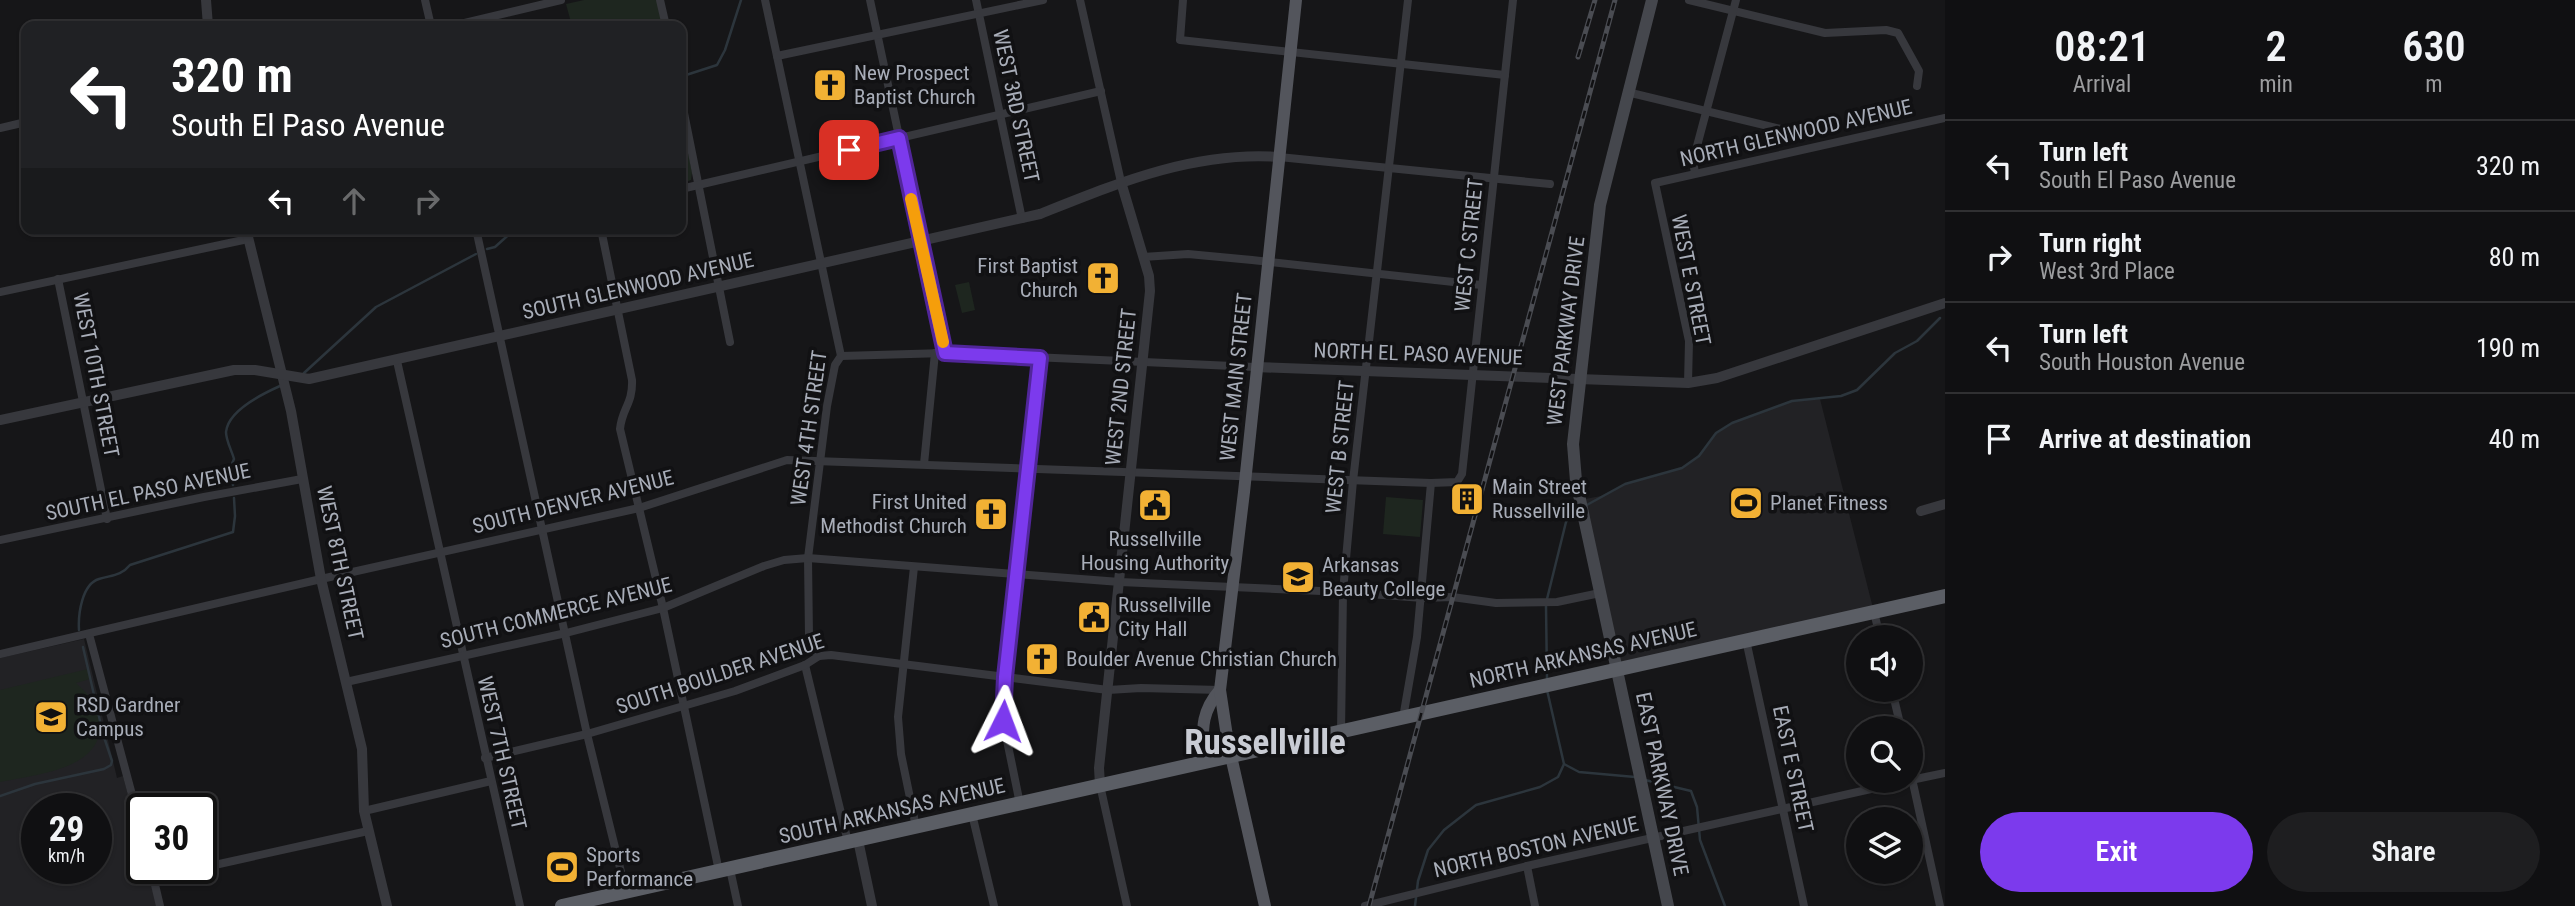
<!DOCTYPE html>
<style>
body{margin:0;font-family:"Roboto Condensed",sans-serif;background:#1e1e20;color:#f1f3f6;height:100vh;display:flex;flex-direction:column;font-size:26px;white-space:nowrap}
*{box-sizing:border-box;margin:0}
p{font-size:23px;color:#9c9d9f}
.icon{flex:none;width:38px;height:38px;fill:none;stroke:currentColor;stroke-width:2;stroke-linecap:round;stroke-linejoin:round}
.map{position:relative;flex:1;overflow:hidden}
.drawer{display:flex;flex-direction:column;background:#101012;width:630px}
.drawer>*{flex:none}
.guide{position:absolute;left:21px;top:21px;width:665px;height:214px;border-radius:14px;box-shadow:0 2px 5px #0004,0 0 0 2px #303032;background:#202124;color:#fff;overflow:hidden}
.tools{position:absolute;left:1846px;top:625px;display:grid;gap:14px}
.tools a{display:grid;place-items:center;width:77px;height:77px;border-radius:50%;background:#101012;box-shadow:0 2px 5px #0004,0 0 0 2px #303032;font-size:35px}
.speed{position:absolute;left:21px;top:793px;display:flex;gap:14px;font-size:35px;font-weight:700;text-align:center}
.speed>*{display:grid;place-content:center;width:91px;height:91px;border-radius:50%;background:#101012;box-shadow:0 2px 5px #0004,0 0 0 2px #303032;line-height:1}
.speed small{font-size:18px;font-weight:400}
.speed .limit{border:4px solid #111;border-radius:10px;background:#fff;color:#111}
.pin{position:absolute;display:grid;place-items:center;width:60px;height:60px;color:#fff;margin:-30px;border-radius:14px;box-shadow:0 4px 10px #0006}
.me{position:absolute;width:77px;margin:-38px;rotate:3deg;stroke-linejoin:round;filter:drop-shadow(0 0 5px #0008)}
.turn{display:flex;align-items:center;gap:24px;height:147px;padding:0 35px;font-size:32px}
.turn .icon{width:91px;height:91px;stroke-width:2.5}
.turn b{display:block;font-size:49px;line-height:60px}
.lanes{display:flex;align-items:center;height:66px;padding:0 35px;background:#0003;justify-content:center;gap:35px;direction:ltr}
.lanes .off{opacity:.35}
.eta{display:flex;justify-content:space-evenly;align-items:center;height:119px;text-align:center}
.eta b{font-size:42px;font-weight:600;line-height:49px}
.button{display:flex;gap:14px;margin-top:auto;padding:14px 35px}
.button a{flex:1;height:80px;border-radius:42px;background:#7c3aed;color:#fff;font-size:28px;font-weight:600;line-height:80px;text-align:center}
.button a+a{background:#1e1e20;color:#f1f3f6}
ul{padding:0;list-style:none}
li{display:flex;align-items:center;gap:21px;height:91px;padding:0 35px;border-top:2px solid #303032}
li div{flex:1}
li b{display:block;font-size:26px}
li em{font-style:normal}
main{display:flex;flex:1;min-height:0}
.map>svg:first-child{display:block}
.built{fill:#222225;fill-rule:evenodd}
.green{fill:#1e261f}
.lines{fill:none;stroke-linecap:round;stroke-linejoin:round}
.stream{stroke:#2c353c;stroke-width:2.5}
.minor{stroke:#37383d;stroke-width:8}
.tertiary{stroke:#37383d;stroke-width:10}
.secondary{stroke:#45474d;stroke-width:12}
.primary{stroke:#53555c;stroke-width:12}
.trunk{stroke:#5b5e65;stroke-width:14}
.rail-casing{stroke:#4a4c52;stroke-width:5}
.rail{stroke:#111113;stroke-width:2.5;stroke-dasharray:8;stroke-linecap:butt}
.route-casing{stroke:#51269a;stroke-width:18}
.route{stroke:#7c3aed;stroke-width:12}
.slow{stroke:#f59e0b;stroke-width:12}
.labels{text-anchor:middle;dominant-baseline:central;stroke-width:7;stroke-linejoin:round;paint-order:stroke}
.poi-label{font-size:21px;fill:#a8adb8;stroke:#111113;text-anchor:start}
.street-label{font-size:21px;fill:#a8adb8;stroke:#111113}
.town-label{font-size:35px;font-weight:bold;fill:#c9ccd4;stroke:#111113}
</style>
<main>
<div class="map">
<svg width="1945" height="906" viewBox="0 0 1945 906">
<rect width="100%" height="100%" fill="#161618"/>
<g class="built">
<polygon points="1820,399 1874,612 1617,669 1580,500 1601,496 1625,484 1682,468 1699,456 1716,433 1732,423 1792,401"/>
<path d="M84,639l33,139 6,-2 19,71v21h5l10,38h-157v-248zM37,808h59v60h-59z"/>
</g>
<g class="green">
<polygon points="584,0 657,0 662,26 572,26 566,4"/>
<polygon points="681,115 692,172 691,180 681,184"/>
<polygon points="969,282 975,310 962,313 955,285"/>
<polygon points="1386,497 1423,500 1420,537 1383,534"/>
<path d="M88,669l2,10 -14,4c14,13 23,22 24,41 2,46 -67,51 -100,58v-92z"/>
</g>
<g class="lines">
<g class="stream">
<polyline points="683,76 717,65 725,50 741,0"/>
<polyline points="487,249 495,247 515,229"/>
<polyline points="304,373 376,307 476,254"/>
<path d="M233,485l-2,-19 3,-7c-2,-8 -8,-18 -8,-27 2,-21 36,-38 54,-46"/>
<polyline points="1585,506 1625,484 1682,468 1699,456 1716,433 1732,423 1792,401 1841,396 1857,390 1895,353 1917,341 1940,318"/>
<polyline points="1547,599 1566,522 1571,514 1579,509"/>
<polyline points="1546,606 1547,679"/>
<path d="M79,630c-1,-16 3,-46 20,-51 13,-4 22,-3 31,-14l103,-33 2,-16 -1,-18"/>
<polyline points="1564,764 1579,772 1635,777"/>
<polyline points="1645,780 1691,791 1697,807 1700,840 1725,906"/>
<polyline points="0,796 35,784 104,769 111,765 112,761 103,734 83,647"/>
<polyline points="1415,906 1418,881 1428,850 1444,830 1476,805 1540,787 1558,777 1564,764 1547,690"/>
</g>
<g class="minor">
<polyline points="425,0 431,26"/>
<polyline points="660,0 666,26"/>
<polyline points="765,0 841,356 835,365 827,406 808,558 809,637 812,648 819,656"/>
<polyline points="870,0 945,353"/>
<polyline points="976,0 1022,219"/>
<polyline points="1080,0 1121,182"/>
<polyline points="1183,0 1180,40 1505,75"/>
<polyline points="1689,0 1825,33 1886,30 1898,33 1919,71 1917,86"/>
<polyline points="452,26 561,0"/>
<polyline points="777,56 1043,0"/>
<polyline points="1627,92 1785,130"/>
<polyline points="681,98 730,342"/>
<polyline points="0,128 26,122"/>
<polyline points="1279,157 1550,184"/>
<polyline points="1695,173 1693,161 1736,0"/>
<polyline points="681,189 1101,91"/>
<polyline points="476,229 587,734 626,892"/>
<path d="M601,229l31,151c1,24 -10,28 -12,49l43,179 56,263"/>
<polyline points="1143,257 1188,254 1252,260 1481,285"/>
<polyline points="58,279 107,519"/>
<polyline points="0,292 248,239"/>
<polyline points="841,356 945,353 1255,367"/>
<polyline points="397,361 520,906"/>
<polyline points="1688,383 1689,341 1655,183 1945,118"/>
<polyline points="924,464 935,353"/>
<polyline points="0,540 204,497 302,479"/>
<polyline points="914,567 898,717 901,754 916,827"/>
<polyline points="1874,612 1880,637"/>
<polyline points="89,634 142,832"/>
<polyline points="1746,640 1804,906"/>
<polyline points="0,654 321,579 639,508 787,460 1431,483 1457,482 1462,474 1513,0"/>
<polyline points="805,665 848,842"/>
<polyline points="346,682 566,633 663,608 764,566 784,560 808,558 1120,582 1343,592 1423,598 1452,597 1496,603 1557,602 1600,593"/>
<polyline points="1892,690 1901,728"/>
<polyline points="1403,718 1417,637 1431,483"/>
<polyline points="1341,732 1343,592 1353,481 1408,0"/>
<polyline points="485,758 587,734 735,691 805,665 819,656 831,655 1108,690 1141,688 1220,690"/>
<polyline points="1911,774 1940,906"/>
<polyline points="1911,780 1945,773"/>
<polyline points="1100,785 1127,906"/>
<polyline points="1020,804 1003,721 1003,702 1040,358"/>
<polyline points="364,811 491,781"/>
<polyline points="972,814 994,906"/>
<polyline points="1527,866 1535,906"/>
<polyline points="151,868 160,906"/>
<polyline points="201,868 368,831"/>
<polyline points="730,869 738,906"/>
<polyline points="154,878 201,868"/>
<polyline points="1365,906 1527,866 1911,780"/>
</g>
<g class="tertiary">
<polyline points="206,0 208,26"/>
<polyline points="246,229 291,411 321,579 362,749 364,811 387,906"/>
<polyline points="1255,367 1688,383 1717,378 1945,303"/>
<path d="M0,420l234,-50h21l54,9 731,-165c78,-31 154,-63 239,-57"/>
<polyline points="1921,511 1945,504"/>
<polyline points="1100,785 1099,768 1150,291 1149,276 1121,182"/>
<polyline points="858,840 872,906"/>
</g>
<polyline class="secondary" points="1652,0 1600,205 1573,444 1576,481 1668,906"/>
<g class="primary">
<path d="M1203,763c0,-30 -4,-49 17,-73"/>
<polyline points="1265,906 1228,743 1220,690 1244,492 1296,0"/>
</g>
<polyline class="trunk" points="562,906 1945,596"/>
<g class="rail-casing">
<g id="rail">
<polyline points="1578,57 1595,0"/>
<polyline points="1369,906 1615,0"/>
</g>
</g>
<use href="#rail" class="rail"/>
</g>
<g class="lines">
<g class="route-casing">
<polyline id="route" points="849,150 899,138 945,353 1040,358 1005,677 1003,721"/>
</g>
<use href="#route" class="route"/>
<polyline class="slow" points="911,199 943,342"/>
</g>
<defs>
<g id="church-square" transform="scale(1.75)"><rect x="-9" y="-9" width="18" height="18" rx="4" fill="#f2b134" stroke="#111113"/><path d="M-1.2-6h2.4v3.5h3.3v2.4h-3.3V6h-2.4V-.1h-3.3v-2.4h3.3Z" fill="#111"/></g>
<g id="building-square" transform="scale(1.75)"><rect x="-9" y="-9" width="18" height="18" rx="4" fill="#f2b134" stroke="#111113"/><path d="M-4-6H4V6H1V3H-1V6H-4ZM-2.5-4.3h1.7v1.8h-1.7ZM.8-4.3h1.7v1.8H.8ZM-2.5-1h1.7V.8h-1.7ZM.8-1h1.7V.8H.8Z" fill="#111"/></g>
<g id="stadium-square" transform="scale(1.75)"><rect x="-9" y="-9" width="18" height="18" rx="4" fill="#f2b134" stroke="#111113"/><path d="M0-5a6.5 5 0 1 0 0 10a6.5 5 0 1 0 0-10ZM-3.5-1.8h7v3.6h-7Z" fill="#111"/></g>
<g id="civic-square" transform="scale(1.75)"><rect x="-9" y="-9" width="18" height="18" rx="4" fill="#f2b134" stroke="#111113"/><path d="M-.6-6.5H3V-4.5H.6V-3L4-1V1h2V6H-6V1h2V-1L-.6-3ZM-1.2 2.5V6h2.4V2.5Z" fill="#111"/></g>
<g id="university-square" transform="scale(1.75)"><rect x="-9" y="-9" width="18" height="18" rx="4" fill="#f2b134" stroke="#111113"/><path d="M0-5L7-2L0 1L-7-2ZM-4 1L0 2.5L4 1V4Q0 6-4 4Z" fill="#111"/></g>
<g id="school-square" transform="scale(1.75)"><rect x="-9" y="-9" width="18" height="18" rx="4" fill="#f2b134" stroke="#111113"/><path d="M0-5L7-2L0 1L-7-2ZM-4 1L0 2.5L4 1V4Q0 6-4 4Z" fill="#111"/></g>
</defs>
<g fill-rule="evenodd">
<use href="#church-square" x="830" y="85"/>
<use href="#church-square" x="1103" y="278"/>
<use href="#building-square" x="1467" y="499"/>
<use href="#stadium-square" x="1746" y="503"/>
<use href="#civic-square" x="1155" y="505"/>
<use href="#church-square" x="991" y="514"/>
<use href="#university-square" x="1298" y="577"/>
<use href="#civic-square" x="1094" y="617"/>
<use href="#church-square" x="1042" y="659"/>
<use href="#school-square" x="51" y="717"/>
<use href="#stadium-square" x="562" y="867"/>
</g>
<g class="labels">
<g class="poi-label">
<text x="854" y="73">New Prospect<tspan x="854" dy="24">Baptist Church</tspan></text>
<text x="1078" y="266" text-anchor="end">First Baptist<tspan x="1078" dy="24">Church</tspan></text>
<text x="1492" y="487">Main Street<tspan x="1492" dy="24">Russellville</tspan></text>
<text x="967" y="502" text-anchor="end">First United<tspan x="967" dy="24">Methodist Church</tspan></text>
<text x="1770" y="503">Planet Fitness</text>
<text x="1155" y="539" text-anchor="middle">Russellville<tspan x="1155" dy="24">Housing Authority</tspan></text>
<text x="1322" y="565">Arkansas<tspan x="1322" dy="24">Beauty College</tspan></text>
<text x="1118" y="605">Russellville<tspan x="1118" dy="24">City Hall</tspan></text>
<text x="1066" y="659">Boulder Avenue Christian Church</text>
<text x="76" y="705">RSD Gardner<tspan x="76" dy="24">Campus</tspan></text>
<text x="586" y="855">Sports<tspan x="586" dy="24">Performance</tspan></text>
</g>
<g class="street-label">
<text transform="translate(1016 106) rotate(78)">WEST 3RD STREET</text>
<text transform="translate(1796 133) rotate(-13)">NORTH GLENWOOD AVENUE</text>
<text transform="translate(1469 245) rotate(-84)">WEST C STREET</text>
<text transform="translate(1691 280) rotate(79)">WEST E STREET</text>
<text transform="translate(638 286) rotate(-13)">SOUTH GLENWOOD AVENUE</text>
<text transform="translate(1566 331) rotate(-83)">WEST PARKWAY DRIVE</text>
<text transform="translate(1418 354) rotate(2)">NORTH EL PASO AVENUE</text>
<text transform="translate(96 375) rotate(79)">WEST 10TH STREET</text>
<text transform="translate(1236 377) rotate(-84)">WEST MAIN STREET</text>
<text transform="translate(1121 387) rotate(-84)">WEST 2ND STREET</text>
<text transform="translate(809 428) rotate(-82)">WEST 4TH STREET</text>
<text transform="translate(1340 447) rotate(-84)">WEST B STREET</text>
<text transform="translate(148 492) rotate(-12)">SOUTH EL PASO AVENUE</text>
<text transform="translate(573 502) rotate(-14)">SOUTH DENVER AVENUE</text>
<text transform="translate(340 563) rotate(78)">WEST 8TH STREET</text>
<text transform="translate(556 613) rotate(-14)">SOUTH COMMERCE AVENUE</text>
<text transform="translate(1583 655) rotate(-13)">NORTH ARKANSAS AVENUE</text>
<text transform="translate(720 674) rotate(-18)">SOUTH BOULDER AVENUE</text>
<text transform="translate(502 753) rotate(77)">WEST 7TH STREET</text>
<text transform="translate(1793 769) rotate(78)">EAST E STREET</text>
<text transform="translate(1662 784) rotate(78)">EAST PARKWAY DRIVE</text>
<text transform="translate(892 811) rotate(-13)">SOUTH ARKANSAS AVENUE</text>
<text transform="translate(1536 847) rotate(-13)">NORTH BOSTON AVENUE</text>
</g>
<g class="town-label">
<text x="1265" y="742">Russellville</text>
</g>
</g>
</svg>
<div class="tools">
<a><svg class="icon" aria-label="sound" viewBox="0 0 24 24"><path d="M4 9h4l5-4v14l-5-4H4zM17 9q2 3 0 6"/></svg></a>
<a><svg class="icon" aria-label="search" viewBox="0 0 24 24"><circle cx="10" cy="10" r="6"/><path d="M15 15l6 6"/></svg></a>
<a><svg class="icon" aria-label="layers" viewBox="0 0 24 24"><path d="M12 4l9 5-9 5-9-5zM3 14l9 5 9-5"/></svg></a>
</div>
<div class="speed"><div>29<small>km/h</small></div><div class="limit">30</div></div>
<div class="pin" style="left:849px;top:150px;background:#d93025"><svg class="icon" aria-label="arrive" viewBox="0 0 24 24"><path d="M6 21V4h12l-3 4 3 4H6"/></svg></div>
<svg class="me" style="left:1003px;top:721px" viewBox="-20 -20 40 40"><path d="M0-17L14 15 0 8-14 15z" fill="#7c3aed" stroke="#fff" stroke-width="4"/></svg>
<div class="guide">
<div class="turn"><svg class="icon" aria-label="left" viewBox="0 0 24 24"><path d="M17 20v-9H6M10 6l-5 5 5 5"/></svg><div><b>320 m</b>South El Paso Avenue</div></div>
<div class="lanes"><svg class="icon" aria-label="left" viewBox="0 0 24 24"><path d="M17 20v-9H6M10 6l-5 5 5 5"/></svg><svg class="icon off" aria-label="ahead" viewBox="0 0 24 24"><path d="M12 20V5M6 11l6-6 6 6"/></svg><svg class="icon off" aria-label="right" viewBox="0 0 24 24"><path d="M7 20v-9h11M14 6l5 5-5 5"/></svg></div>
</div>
</div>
<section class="drawer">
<div class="eta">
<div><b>08:21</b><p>Arrival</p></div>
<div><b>2</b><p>min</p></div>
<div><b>630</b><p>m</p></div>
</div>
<ul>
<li><svg class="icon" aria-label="left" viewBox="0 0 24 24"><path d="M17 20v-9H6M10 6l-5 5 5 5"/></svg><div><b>Turn left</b><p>South El Paso Avenue</p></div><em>320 m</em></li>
<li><svg class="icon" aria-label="right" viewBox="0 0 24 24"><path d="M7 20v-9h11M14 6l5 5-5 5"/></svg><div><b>Turn right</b><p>West 3rd Place</p></div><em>80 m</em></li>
<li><svg class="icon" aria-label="left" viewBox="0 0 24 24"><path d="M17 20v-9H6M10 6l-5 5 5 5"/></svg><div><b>Turn left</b><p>South Houston Avenue</p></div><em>190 m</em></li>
<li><svg class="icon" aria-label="arrive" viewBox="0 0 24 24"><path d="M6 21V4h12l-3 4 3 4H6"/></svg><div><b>Arrive at destination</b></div><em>40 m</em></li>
</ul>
<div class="button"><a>Exit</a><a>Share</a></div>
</section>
</main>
